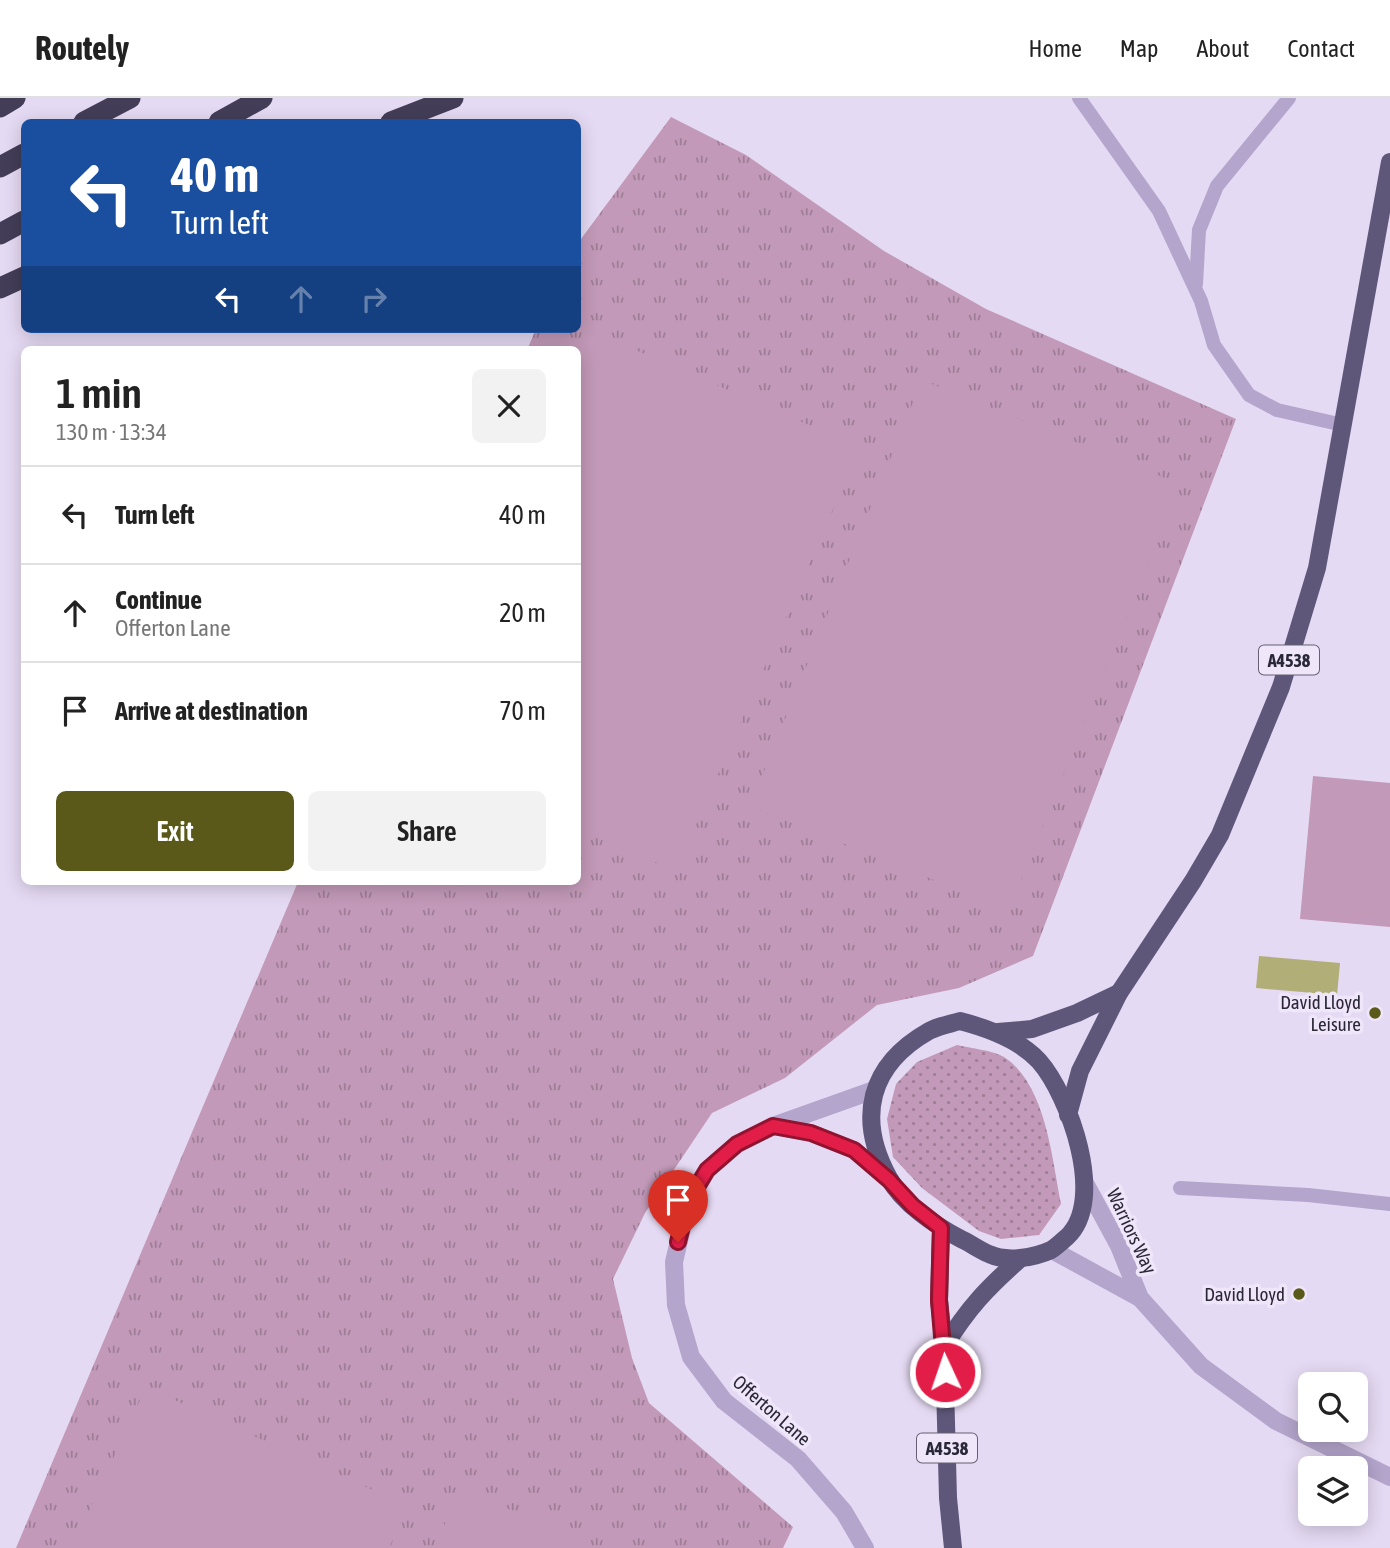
<!DOCTYPE html>
<meta charset="utf-8">
<style>
body{margin:0;font-family:"Asap Condensed",sans-serif;background:#f2f2f2;color:#222;height:100vh;display:flex;flex-direction:column;font-size:26px;white-space:nowrap}
*{box-sizing:border-box;margin:0}
p{font-size:23px;color:#767676}
.icon{flex:none;width:38px;height:38px;fill:none;stroke:currentColor;stroke-width:2;stroke-linecap:round;stroke-linejoin:round}
.map{position:relative;flex:1;overflow:hidden}
.sheet{position:absolute;left:21px;top:248px;width:560px;height:539px;display:flex;flex-direction:column;background:#fff;border-radius:10px;box-shadow:0 4px 18px #0003}
.sheet>*{flex:none}
.top-card{position:absolute;left:21px;top:21px;width:560px;height:214px;border-radius:10px;box-shadow:0 4px 18px #0003;background:#1a4fa0;color:#fff;overflow:hidden}
.buttons{position:absolute;left:1298px;top:1274px;display:grid;gap:14px}
.buttons a{display:grid;place-items:center;width:70px;height:70px;border-radius:10px;background:#fff;box-shadow:0 4px 18px #0003;font-size:35px}
.pin{position:absolute;display:grid;place-items:center;width:60px;height:60px;color:#fff;margin:-72px -30px;border-radius:50% 50% 50% 0;rotate:-45deg;box-shadow:0 0 7px #0007}
.pin .icon{rotate:45deg}
.me{position:absolute;width:77px;margin:-38px;rotate:357deg;stroke-linejoin:round;filter:drop-shadow(0 0 5px #0008)}
.turn{display:flex;align-items:center;gap:24px;height:147px;padding:0 35px;font-size:32px}
.turn .icon{width:91px;height:91px;stroke-width:2.5}
.turn b{display:block;font-size:49px;line-height:60px}
.lanes{display:flex;align-items:center;height:66px;padding:0 35px;background:#0003;justify-content:center;gap:35px;direction:ltr}
.lanes .off{opacity:.35}
.round{display:grid;place-items:center;flex:none;width:74px;height:74px;border-radius:10px;background:#f2f2f2}
.summary{display:flex;align-items:center;justify-content:space-between;height:119px;padding:0 35px}
h1{font-size:42px;font-weight:600;line-height:52px}
.action{display:flex;gap:14px;margin-top:auto;padding:14px 35px}
.action a{flex:1;height:80px;border-radius:10px;background:#5a591a;color:#fff;font-size:28px;font-weight:600;line-height:80px;text-align:center}
.action a+a{background:#f2f2f2;color:#222}
ul{padding:0;list-style:none}
li{display:flex;align-items:center;gap:21px;height:98px;padding:0 35px;border-top:2px solid #e0e0e0}
li div{flex:1}
li b{display:block;font-size:26px}
li em{font-style:normal}
header{display:flex;align-items:center;gap:42px;box-sizing:border-box;height:98px;padding:0 35px;background:#fff;border-bottom:2px solid #e0e0e0}
header strong{font-size:33px}
nav{display:flex;gap:38px;margin-inline-start:auto;font-size:24px}
.map>svg:first-child{display:block}
.grass{fill:url(#grass-dots)}
.park{fill:url(#park-tufts)}
.pitch{fill:#c299b8}
.water{fill:#b1ae77}
.lines{fill:none;stroke-linecap:round;stroke-linejoin:round}
.lane{stroke:#b3a5cb;stroke-width:14}
.street{stroke:#b3a5cb;stroke-width:18}
.primary{stroke:#5f577a;stroke-width:18}
.highway{stroke:#433d58;stroke-width:21}
.route-casing{stroke:#92132f;stroke-width:18}
.route{stroke:#e11d48;stroke-width:12}
.poi-dot{fill:#5a591a;stroke:#efe6fa;stroke-width:2.5}
.labels{text-anchor:middle;dominant-baseline:central;stroke-width:7;stroke-linejoin:round;paint-order:stroke}
.shield{fill:#efe6fa;stroke:#656072;stroke-width:2}
.shield-label{font-size:18px;font-weight:bold;fill:#2a2737}
.poi-label{font-size:19px;fill:#2a2737;stroke:#efe6fa;text-anchor:end}
.street-label{font-size:19px;fill:#2a2737;stroke:#efe6fa}
</style>
<header>
<strong>Routely</strong>
<nav><a>Home</a><a>Map</a><a>About</a><a>Contact</a></nav>
</header>
<div class="map">
<svg width="1390" height="1450" viewBox="0 0 1390 1450">
<defs>
<pattern id="grass-dots" width="8" height="8" patternUnits="userSpaceOnUse" patternTransform="scale(1.75)"><rect width="8" height="8" fill="#c299b8"/><path d="M2 2h.1M6 6h.1" fill="none" stroke="#9e7d96" stroke-width="1.8" stroke-linecap="round"/></pattern>
<pattern id="park-tufts" width="24" height="20" patternUnits="userSpaceOnUse" patternTransform="scale(1.75)"><rect width="24" height="20" fill="#c299b8"/><path d="M3 7l-1-3M5 7V3M7 7l1-3M15 17l-1-3M17 17v-4M19 17l1-3" fill="none" stroke="#9e7d96"/></pattern>
</defs>
<rect width="100%" height="100%" fill="#e5daf3"/>
<path class="grass" d="M957,947c13,3 38,6 47,12 42,27 48,102 57,147l-22,31 -38,4 -22,-8 -57,-43 -29,-31 -6,-38 9,-35 21,-22z"/>
<polygon class="park" points="671,19 746,57 884,153 986,211 1236,321 1033,858 959,890 877,907 785,980 712,1015 645,1115 613,1181 632,1260 649,1305 793,1429 783,1450 16,1450 298,784 578,784 578,252 527,252 536,231 578,231 578,145"/>
<g class="pitch">
<polygon points="594,234 860,349 676,773 578,730 578,272"/>
<polygon points="922,282 1180,386 1009,812 750,708"/>
<polygon points="1313,678 1390,685 1390,829 1300,821"/>
<polygon points="146,1289 408,1408 389,1450 72,1450"/>
<polygon points="461,1390 597,1450 434,1450"/>
</g>
<polygon class="water" points="1259,858 1340,865 1337,897 1256,890"/>
<g class="lines">
<g class="lane">
<polyline points="1079,0 1159,113 1201,203 1214,247 1249,297 1277,312 1343,327"/>
<polyline points="1196,186 1199,132 1217,88 1289,0"/>
<polyline points="1180,1090 1308,1097 1390,1106"/>
</g>
<g class="street">
<polyline points="774,1028 811,1035 854,1052 889,1082"/>
<polyline points="1085,1085 1119,1148 1140,1200 1201,1268 1276,1323 1390,1379"/>
<polyline points="1052,1152 1140,1200"/>
<polyline points="865,1450 844,1414 798,1361 724,1303 691,1259 676,1207 674,1164 688,1104 707,1072 737,1046 773,1028 874,992"/>
</g>
<g class="primary">
<path d="M960,923c27,7 59,18 79,40 30,34 68,139 28,176 -5,4 -11,10 -16,13 -17,8 -45,12 -62,4 -10,-4 -19,-11 -28,-15 -25,-13 -59,-36 -72,-61 -33,-60 -20,-113 40,-147 9,-5 21,-7 31,-10z"/>
<polyline points="998,934 1032,931 1077,915 1119,895"/>
<polyline points="1068,1017 1080,973 1119,895 1193,783 1220,737 1281,589 1317,470 1390,64"/>
<polyline points="941,1130 939,1202 944,1249 948,1400 953,1450"/>
<path d="M944,1249c24,-39 43,-59 77,-89"/>
</g>
<g class="highway">
<polyline points="0,9 15,0"/>
<polyline points="84,24 130,0"/>
<polyline points="219,24 262,0"/>
<polyline points="391,24 453,0"/>
<polyline points="0,69 24,56"/>
<polyline points="0,136 24,123"/>
<polyline points="0,190 24,179"/>
</g>
</g>
<g class="lines">
<g class="route-casing">
<polyline id="route" points="678,1144 688,1104 707,1072 737,1046 773,1028 811,1035 854,1052 889,1082 913,1108 941,1130 939,1202 945,1274"/>
</g>
<use href="#route" class="route"/>
</g>
<g class="poi-dot">
<circle cx="1375" cy="915" r="7"/>
<circle cx="1299" cy="1196" r="7"/>
</g>
<g class="labels">
<g class="shield">
<rect x="1259" y="547.5" width="60" height="29" rx="5"/>
<rect x="917" y="1335.5" width="60" height="29" rx="5"/>
</g>
<g class="shield-label">
<text x="1289" y="562">A4538</text>
<text x="947" y="1350">A4538</text>
</g>
<g class="poi-label">
<text x="1361" y="904">David Lloyd<tspan x="1361" dy="22">Leisure</tspan></text>
<text x="1285" y="1196">David Lloyd</text>
</g>
<g class="street-label">
<text transform="translate(1132 1133) rotate(65)">Warriors Way</text>
<text transform="translate(772 1312) rotate(41)">Offerton Lane</text>
</g>
</g>
</svg>
<div class="buttons">
<a><svg class="icon" aria-label="search" viewBox="0 0 24 24"><circle cx="10" cy="10" r="6"/><path d="M15 15l6 6"/></svg></a>
<a><svg class="icon" aria-label="layers" viewBox="0 0 24 24"><path d="M12 4l9 5-9 5-9-5zM3 14l9 5 9-5"/></svg></a>
</div>
<div class="pin" style="left:678px;top:1144px;background:#d93025"><svg class="icon" aria-label="arrive" viewBox="0 0 24 24"><path d="M6 21V4h12l-3 4 3 4H6"/></svg></div>
<svg class="me" style="left:945px;top:1274px" viewBox="-20 -20 40 40"><circle r="17" fill="#e11d48" stroke="#fff" stroke-width="3"/><path d="M0-11L8 9 0 5-8 9z" fill="#fff"/></svg>
<div class="top-card">
<div class="turn"><svg class="icon" aria-label="left" viewBox="0 0 24 24"><path d="M17 20v-9H6M10 6l-5 5 5 5"/></svg><div><b>40 m</b>Turn left</div></div>
<div class="lanes"><svg class="icon" aria-label="left" viewBox="0 0 24 24"><path d="M17 20v-9H6M10 6l-5 5 5 5"/></svg><svg class="icon off" aria-label="ahead" viewBox="0 0 24 24"><path d="M12 20V5M6 11l6-6 6 6"/></svg><svg class="icon off" aria-label="right" viewBox="0 0 24 24"><path d="M7 20v-9h11M14 6l5 5-5 5"/></svg></div>
</div>
<section class="sheet">
<div class="summary"><div><h1>1 min</h1><p>130 m · 13:34</p></div><a class="round"><svg class="icon" aria-label="close" viewBox="0 0 24 24"><path d="M6 6l12 12M18 6L6 18"/></svg></a></div>
<ul>
<li><svg class="icon" aria-label="left" viewBox="0 0 24 24"><path d="M17 20v-9H6M10 6l-5 5 5 5"/></svg><div><b>Turn left</b></div><em>40 m</em></li>
<li><svg class="icon" aria-label="ahead" viewBox="0 0 24 24"><path d="M12 20V5M6 11l6-6 6 6"/></svg><div><b>Continue</b><p>Offerton Lane</p></div><em>20 m</em></li>
<li><svg class="icon" aria-label="arrive" viewBox="0 0 24 24"><path d="M6 21V4h12l-3 4 3 4H6"/></svg><div><b>Arrive at destination</b></div><em>70 m</em></li>
</ul>
<div class="action"><a>Exit</a><a>Share</a></div>
</section>
</div>
